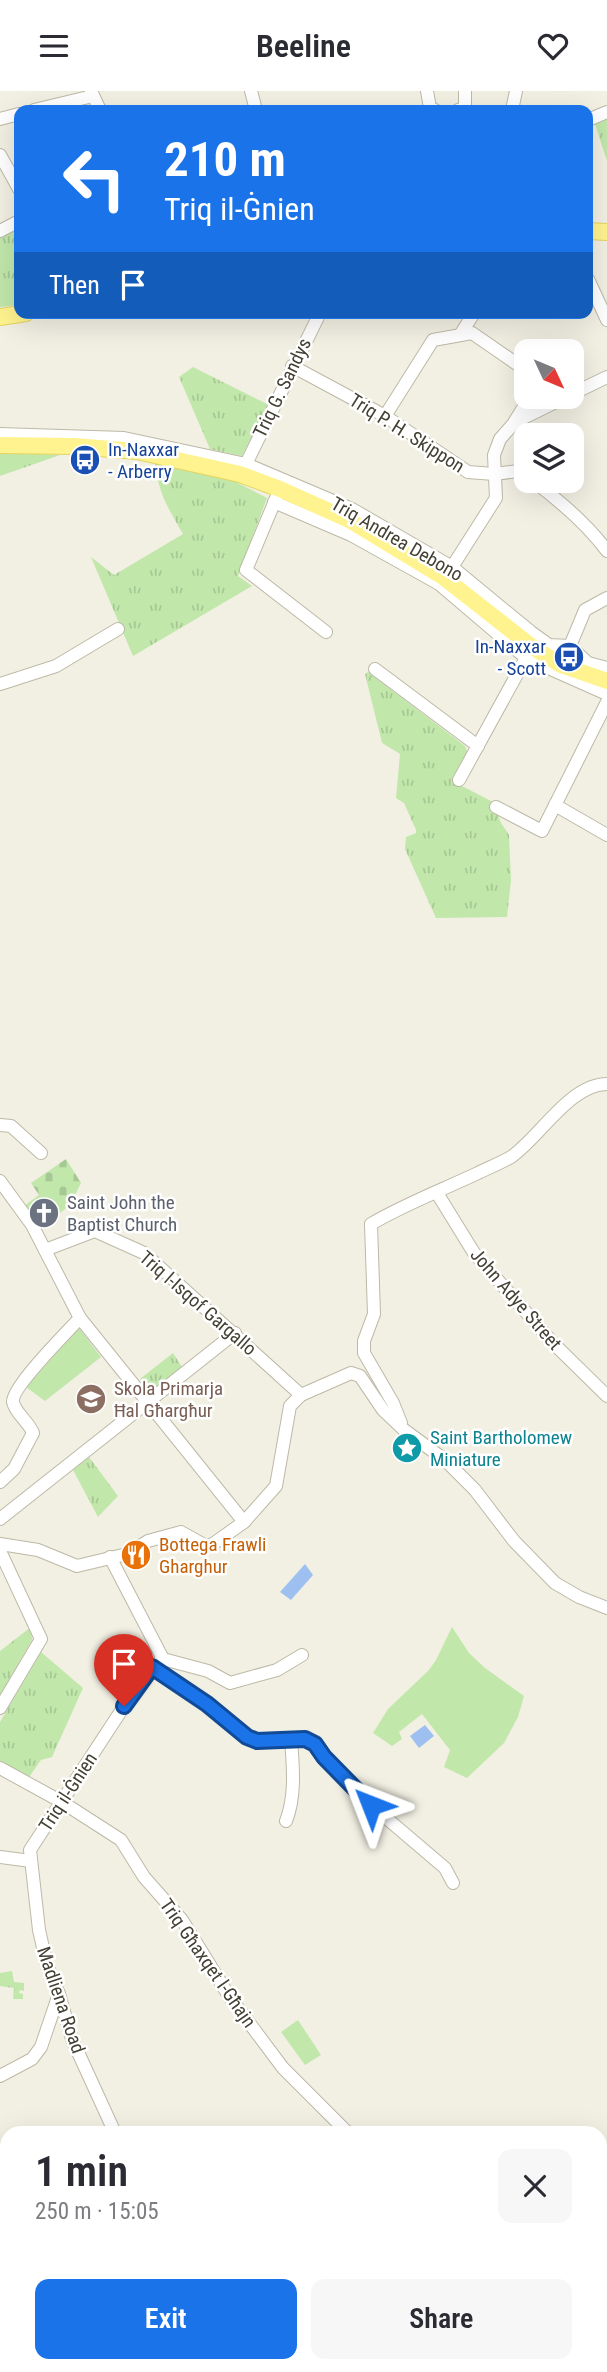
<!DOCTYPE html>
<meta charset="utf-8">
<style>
body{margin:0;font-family:"Roboto Condensed",sans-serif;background:#f7f7f7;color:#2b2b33;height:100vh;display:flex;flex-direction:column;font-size:26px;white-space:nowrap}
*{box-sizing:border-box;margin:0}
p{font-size:23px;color:#7c7c81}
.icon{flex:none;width:38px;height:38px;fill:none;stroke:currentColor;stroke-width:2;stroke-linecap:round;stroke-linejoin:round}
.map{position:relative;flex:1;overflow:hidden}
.drawer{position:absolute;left:0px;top:2035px;width:607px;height:247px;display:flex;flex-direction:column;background:#fff;border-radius:21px 21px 0 0;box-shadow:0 7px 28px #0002}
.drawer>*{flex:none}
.guide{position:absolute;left:14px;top:14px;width:579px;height:214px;border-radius:14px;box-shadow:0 7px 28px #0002;background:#1a73e8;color:#fff;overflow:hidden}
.needle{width:46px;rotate:134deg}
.fabs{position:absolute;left:514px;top:248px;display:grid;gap:14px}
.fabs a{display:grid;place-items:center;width:70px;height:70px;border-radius:14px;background:#fff;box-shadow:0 7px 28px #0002;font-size:35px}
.pin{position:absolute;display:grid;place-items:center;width:60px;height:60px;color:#fff;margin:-72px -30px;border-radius:50% 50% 50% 0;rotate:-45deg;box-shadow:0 0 7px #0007}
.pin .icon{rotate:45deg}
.me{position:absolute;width:77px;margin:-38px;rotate:315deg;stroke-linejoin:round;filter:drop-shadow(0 0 5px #0008)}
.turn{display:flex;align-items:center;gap:24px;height:147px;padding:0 35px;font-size:32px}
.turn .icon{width:91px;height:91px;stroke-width:2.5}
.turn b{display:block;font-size:49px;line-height:60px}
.then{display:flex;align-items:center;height:66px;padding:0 35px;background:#0003;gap:14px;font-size:26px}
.round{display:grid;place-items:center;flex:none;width:74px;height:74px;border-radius:14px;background:#f7f7f7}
.head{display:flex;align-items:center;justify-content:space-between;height:119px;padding:0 35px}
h1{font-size:42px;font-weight:600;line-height:52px}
.action{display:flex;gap:14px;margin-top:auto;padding:14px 35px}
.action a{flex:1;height:80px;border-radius:14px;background:#1a73e8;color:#fff;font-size:28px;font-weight:600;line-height:80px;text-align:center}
.action a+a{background:#f7f7f7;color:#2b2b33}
header{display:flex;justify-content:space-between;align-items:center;height:91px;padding:0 35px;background:#fff;font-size:32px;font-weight:600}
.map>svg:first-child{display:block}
.grass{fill:url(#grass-tufts)}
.cemetery{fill:url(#cemetery-stones)}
.green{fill:#c1e7ab}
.water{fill:#9dc0f1}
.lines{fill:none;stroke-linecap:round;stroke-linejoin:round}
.minor-casing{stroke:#bdb9a6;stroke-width:14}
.major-casing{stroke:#e5d45e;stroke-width:18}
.minor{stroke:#fff;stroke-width:12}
.major{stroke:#fff38f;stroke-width:16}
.route-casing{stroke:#114b97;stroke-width:18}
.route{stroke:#1a73e8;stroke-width:12}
.labels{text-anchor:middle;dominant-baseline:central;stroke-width:5;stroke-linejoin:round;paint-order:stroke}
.street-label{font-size:19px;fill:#444033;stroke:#fff}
.transit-label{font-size:19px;fill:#164399;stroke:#fff;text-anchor:start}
.worship-label{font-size:19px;fill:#5b616d;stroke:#fff;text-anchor:start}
.education-label{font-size:19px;fill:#785e54;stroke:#fff;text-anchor:start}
.culture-label{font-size:19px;fill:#0d838f;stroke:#fff;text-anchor:start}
.food-label{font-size:19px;fill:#c56008;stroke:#fff;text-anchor:start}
</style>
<header><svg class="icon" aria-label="menu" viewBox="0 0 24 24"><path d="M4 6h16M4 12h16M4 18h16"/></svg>Beeline<svg class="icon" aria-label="heart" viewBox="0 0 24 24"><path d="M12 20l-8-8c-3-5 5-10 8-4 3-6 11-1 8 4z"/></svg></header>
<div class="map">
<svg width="607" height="2281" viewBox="0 0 607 2281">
<defs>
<pattern id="grass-tufts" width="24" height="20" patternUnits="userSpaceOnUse" patternTransform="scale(1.75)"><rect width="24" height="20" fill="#c1e7ab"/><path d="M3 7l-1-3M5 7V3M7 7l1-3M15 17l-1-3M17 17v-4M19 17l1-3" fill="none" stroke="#a7c794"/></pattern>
<pattern id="cemetery-stones" width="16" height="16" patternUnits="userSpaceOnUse" patternTransform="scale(1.75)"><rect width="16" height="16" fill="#c1e7ab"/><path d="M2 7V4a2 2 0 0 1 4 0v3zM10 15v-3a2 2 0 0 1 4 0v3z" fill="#a7c794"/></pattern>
</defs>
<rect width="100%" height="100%" fill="#f2f0e3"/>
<g class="grass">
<polygon points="607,27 607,70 595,33"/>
<polygon points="19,133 19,214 0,216 0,144"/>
<polygon points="193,276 269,314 242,365 210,358 179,286"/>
<polygon points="0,361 60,364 0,385"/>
<path d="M155,371l79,19 33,17 -29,78 14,10 -119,70 -42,-99 23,18 69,-41c-16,-28 -24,-39 -28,-72z"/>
<polygon points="368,581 465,655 468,663 460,694 493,711 501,732 509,744 511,789 507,826 436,827 405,758 406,746 416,742 416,739 404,712 396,707 400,663 382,652 365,583"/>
<polygon points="173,1262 182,1276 156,1297 147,1297 140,1288"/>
<polygon points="89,1366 118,1405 98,1426 73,1379"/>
<polygon points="31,1536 32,1549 0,1604 0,1560"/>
<polygon points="41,1561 83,1597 52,1666 41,1669 27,1689 0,1672 0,1631"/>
<polygon points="12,1880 14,1891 24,1892 24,1900 20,1899 19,1902 23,1903 23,1908 13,1908 14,1897 0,1895 0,1882"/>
</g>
<polygon class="cemetery" points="66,1068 81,1092 70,1114 41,1137 24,1115 39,1104 31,1092"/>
<g class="green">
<polygon points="79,1237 101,1266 45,1310 26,1296"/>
<polygon points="452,1536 469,1562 485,1577 524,1605 518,1626 504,1652 467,1687 444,1676 450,1659 422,1623 399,1641 402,1648 392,1655 373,1642 388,1618 428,1580 436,1569"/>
<polygon points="298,1929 321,1964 305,1974 281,1941"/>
</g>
<g class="water">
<polygon points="305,1473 313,1484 291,1509 280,1501"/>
<polygon points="425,1634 434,1645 419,1657 410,1645"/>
</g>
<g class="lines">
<g class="minor-casing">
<g id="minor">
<polyline points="91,0 100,19"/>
<polyline points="251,0 256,19"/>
<polyline points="427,0 430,17 435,19"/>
<polyline points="34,19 93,5"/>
<polyline points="458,19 465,17 465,0"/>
<polyline points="512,19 516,0"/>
<polyline points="0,28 19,23"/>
<polyline points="588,29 607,21"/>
<polyline points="0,64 19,98"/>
<polyline points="0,140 19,130"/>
<polyline points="588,188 607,229"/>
<polyline points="460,244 474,222"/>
<polyline points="292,275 385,325 468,381 494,383 519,380 527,385"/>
<polyline points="572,303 607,286"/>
<polyline points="385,325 433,249 472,242 527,280"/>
<polyline points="515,330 530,306"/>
<polyline points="0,343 124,347 246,373 352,418 452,476 531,541 549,554 570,555 588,572 607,577"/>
<polyline points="246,373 320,222"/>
<path d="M533,390c27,20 54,43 74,70"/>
<polyline points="277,405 246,479 326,541"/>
<polyline points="274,411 351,444 439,493 526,567 607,603"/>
<polyline points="452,476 496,407 494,364 500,348 515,331 566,306"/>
<polyline points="570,555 585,519 607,507"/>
<polyline points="375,578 478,655"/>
<polyline points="0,593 56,575 118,538"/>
<polyline points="459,689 526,567"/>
<polyline points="555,714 607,744"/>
<polyline points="496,716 542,740 607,611"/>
<polyline points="0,1034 11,1035 41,1062"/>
<polyline points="0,1090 32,1134 80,1227 244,1431"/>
<polyline points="437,1102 474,1162 553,1252 607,1305"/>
<polyline points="45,1159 95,1140 144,1162 301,1304"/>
<path d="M401,1332l-8,-20 -29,-50v-12l10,-27 -3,-90c34,-20 71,-34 107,-51 10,-5 23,-10 33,-16 29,-20 59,-73 96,-73"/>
<path d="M0,1391l14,-13 19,-36c-4,-11 -18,-20 -20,-31 -2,-14 55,-71 67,-84"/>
<polyline points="0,1428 235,1242"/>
<polyline points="0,1453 38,1459 77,1475 127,1463 148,1450 181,1441 206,1455 213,1453 244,1431 276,1395 290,1315 301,1304 351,1282 360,1285 383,1319 403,1338 445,1369 475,1399 514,1450 555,1492 579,1506 607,1517"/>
<polyline points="0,1460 41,1548 0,1617"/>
<polyline points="110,1466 163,1568"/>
<polyline points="163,1568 208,1580 230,1592 277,1579 302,1564"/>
<polyline points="152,1576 207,1613 247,1646 257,1650 305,1648 315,1653 324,1666 371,1714 445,1777 453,1792"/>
<polyline points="0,1677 62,1711 121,1749 144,1786 182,1829 229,1905 283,1977 348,2042"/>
<path d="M286,1730c10,-25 7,-55 5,-82"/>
<polyline points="0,1766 31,1770"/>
<polyline points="0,1985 32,1968 41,1956 59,1903"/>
<polyline points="115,2042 72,1948 59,1903 47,1874 39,1839 30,1759 136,1597 152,1576 163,1568"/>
<polyline points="0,2172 7,2167"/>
<polyline points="600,2197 607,2198"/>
<polyline points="82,2281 84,2275"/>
</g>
</g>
<g class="major-casing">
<g id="major">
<polyline points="588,140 607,141"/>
<polyline points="0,226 26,222"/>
<polyline points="0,354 74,355 137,360 240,383 280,398 349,429 443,486 531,555 561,574 607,590"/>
</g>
</g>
<use href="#minor" class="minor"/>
<use href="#major" class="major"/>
</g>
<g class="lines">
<g class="route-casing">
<polyline id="route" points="124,1615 152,1576 207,1613 247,1646 257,1650 305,1648 315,1653 324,1666 371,1714"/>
</g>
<use href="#route" class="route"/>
</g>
<defs>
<g id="bus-disc" transform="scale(1.575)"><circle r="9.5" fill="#1a4fb4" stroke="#fff"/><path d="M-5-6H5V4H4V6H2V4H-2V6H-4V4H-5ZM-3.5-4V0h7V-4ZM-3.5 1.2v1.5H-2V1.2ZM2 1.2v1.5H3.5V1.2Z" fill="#fff"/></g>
<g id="church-disc" transform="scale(1.575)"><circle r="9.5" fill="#6b7280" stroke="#fff"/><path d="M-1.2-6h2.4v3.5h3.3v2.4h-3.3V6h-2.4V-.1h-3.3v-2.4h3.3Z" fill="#fff"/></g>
<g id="school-disc" transform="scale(1.575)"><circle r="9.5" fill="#8d6e63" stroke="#fff"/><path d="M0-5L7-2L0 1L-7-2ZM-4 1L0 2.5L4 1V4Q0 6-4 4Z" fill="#fff"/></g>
<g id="sight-disc" transform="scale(1.575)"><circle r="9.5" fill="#0f9aa8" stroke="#fff"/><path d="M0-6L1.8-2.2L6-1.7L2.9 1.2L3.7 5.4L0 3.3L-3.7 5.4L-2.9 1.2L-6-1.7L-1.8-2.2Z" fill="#fff"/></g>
<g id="restaurant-disc" transform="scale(1.575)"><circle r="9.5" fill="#e8710a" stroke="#fff"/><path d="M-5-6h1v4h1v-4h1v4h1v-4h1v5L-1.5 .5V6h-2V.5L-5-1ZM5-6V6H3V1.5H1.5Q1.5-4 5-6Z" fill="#fff"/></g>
</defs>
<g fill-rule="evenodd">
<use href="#bus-disc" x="85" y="369"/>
<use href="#bus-disc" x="569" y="566"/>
<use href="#church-disc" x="44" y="1122"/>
<use href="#school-disc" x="91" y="1308"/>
<use href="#sight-disc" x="407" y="1357"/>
<use href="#restaurant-disc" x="136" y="1464"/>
</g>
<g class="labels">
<g class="street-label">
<text transform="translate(282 297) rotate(-64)">Triq G. Sandys</text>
<text transform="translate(407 342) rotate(32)">Triq P. H. Skippon</text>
<text transform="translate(397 448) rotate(30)">Triq Andrea Debono</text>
<text transform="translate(516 1208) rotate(49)">John Adye Street</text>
<text transform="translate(198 1212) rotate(41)">Triq l-Isqof Gargallo</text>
<text transform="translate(68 1701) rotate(-57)">Triq il-Ġnien</text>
<text transform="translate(208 1872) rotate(55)">Triq Għaxqet l-Għajn</text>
<text transform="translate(61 1909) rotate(71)">Madliena Road</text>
</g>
<g class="transit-label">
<text x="108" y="358">In-Naxxar<tspan x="108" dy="22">- Arberry</tspan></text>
<text x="546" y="555" text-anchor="end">In-Naxxar<tspan x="546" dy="22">- Scott</tspan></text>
</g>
<g class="worship-label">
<text x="67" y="1111">Saint John the<tspan x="67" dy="22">Baptist Church</tspan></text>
</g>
<g class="education-label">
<text x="114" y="1297">Skola Primarja<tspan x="114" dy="22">Ħal Għargħur</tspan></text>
</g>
<g class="culture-label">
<text x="430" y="1346">Saint Bartholomew<tspan x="430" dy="22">Miniature</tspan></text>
</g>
<g class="food-label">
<text x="159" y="1453">Bottega Frawli<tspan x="159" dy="22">Gharghur</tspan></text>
</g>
</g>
</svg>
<div class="fabs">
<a><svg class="needle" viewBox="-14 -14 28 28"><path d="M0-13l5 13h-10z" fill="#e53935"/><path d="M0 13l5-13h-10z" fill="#7c7c81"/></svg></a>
<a><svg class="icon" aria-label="layers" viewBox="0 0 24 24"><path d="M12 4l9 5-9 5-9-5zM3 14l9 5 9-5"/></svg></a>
</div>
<div class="pin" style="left:124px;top:1615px;background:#d93025"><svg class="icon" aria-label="arrive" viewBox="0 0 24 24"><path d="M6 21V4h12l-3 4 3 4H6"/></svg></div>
<svg class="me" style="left:371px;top:1714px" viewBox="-20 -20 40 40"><path d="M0-17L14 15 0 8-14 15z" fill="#1a73e8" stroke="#fff" stroke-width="4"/></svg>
<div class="guide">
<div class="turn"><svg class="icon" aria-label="left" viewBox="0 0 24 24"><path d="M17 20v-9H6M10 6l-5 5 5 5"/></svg><div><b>210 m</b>Triq il-Ġnien</div></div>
<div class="then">Then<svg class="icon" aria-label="arrive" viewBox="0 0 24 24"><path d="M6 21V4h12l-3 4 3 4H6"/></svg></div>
</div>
<section class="drawer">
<div class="head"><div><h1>1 min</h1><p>250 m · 15:05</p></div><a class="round"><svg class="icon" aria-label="close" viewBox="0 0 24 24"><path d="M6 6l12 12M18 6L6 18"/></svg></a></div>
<div class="action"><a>Exit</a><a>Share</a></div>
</section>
</div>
